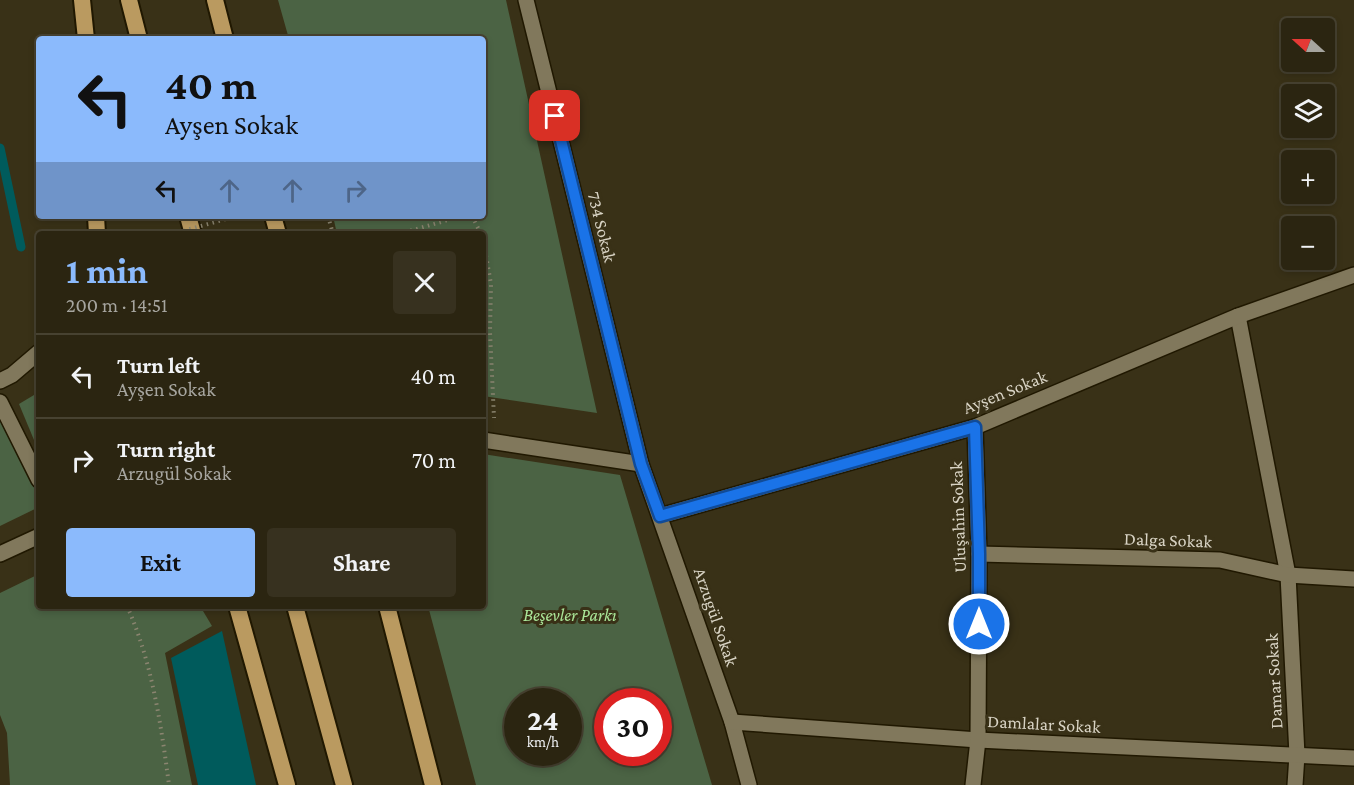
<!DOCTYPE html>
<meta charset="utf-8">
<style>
body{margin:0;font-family:"Crimson Pro",serif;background:#37311f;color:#f1f3f6;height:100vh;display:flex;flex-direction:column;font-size:22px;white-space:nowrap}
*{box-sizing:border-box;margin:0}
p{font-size:20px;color:#a6a59f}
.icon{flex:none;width:33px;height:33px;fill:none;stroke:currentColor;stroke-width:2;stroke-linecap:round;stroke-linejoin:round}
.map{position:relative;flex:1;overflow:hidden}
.side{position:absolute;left:36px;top:231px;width:450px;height:378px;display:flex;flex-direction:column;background:#2b2511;border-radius:6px;box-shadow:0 3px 9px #0003,0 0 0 2px #474231}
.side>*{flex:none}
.top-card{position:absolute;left:36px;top:36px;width:450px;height:183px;border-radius:6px;box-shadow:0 3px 9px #0003,0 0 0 2px #474231;background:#8bbafc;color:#111;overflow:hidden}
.needle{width:39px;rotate:291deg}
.controls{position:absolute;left:1281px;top:18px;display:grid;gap:12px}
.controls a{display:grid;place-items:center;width:54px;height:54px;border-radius:6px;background:#2b2511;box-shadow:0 3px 9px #0003,0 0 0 2px #474231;font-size:30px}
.speed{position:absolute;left:504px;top:688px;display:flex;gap:12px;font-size:30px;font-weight:700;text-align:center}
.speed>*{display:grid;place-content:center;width:78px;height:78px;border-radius:50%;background:#2b2511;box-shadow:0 3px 9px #0003,0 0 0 2px #474231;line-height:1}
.speed small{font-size:15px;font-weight:400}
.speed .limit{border:9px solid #d22;background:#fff;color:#111}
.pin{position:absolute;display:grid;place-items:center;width:51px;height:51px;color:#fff;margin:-26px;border-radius:12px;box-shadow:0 3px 9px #0006}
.me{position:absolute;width:66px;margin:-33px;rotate:0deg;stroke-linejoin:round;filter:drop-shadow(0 0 4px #0008)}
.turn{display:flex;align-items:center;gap:21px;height:126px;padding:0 30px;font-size:27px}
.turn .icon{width:78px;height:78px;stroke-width:2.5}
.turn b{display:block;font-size:42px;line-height:51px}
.lanes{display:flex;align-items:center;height:57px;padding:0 30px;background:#0003;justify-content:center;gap:30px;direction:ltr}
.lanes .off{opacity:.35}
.round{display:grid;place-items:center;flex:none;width:63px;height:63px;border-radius:6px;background:#37311f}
.headline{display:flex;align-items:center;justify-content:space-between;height:102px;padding:0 30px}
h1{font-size:36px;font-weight:700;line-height:45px;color:#8bbafc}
.primary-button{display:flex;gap:12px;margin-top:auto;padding:12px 30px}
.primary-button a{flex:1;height:69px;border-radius:6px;background:#8bbafc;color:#111;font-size:24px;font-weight:700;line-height:69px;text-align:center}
.primary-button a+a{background:#37311f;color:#f1f3f6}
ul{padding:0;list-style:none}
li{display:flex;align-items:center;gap:18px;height:84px;padding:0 30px;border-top:2px solid #474231}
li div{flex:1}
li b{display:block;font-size:22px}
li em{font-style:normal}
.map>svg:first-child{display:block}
.green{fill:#4b6344;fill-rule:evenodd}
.water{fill:#005b5c}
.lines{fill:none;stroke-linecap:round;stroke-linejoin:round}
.stream{stroke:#005b5c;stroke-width:9}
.minor-casing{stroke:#201801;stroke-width:18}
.tertiary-casing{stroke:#201801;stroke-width:18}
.trunk-casing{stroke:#201801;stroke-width:20}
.path{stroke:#8b8570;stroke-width:4;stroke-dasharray:1.5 4.5;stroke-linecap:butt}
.minor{stroke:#81785c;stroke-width:15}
.tertiary{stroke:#81785c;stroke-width:15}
.trunk{stroke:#ba9a60;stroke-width:16}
.path-bridge{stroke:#8b8570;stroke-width:4;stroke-dasharray:1.5 4.5;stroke-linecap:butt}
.route-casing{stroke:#114b97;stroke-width:15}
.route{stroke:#1a73e8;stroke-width:10}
.labels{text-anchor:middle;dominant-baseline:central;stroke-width:6;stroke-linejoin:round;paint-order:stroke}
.street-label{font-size:18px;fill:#d8d3c4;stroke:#393117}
.park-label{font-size:18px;font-style:italic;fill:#abe799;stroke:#393117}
</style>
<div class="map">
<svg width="1354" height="785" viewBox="0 0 1354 785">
<rect width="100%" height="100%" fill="#393117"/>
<g class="green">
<polygon points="278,0 506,0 597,413 483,396 483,234 337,234 333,216 483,216 483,39 289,39"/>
<polygon points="39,392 39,452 19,404"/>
<polygon points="3,415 39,495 39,507 0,526 0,416"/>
<path d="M483,454l137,21 92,310h-236l-48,-179h55zM518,702h50v51h-50zM608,702h50v51h-50z"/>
<polygon points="39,574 39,606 200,606 212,626 165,653 192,785 10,785 7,733 0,715 0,593"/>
</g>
<polygon class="water" points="222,631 256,785 198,785 171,658"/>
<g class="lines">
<polyline class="stream" points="0,148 21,247"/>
<g class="minor-casing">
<g id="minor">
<polyline points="526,0 641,464 732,722 749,785"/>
<polyline points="1238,316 1288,575 1297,755 1295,785"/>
<polyline points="0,381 12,375 39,352"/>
<polyline points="0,402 39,480"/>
<polyline points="483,440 641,464"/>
<polyline points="660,516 975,427 1238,316 1354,275"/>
<polyline points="979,554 1220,560 1288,575 1354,579"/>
<polyline points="732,722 978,740 1354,758"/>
<polyline points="973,785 978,740 979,554 975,427"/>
</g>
</g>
<g class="tertiary-casing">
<polyline id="tertiary" points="0,554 39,536"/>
</g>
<g class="trunk-casing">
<g id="trunk">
<polyline points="82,0 86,39"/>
<polyline points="129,0 139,39"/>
<polyline points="215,0 225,39"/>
<polyline points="96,216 97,234"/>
<polyline points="188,216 193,234"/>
<polyline points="273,216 278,234"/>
<polyline points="237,606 287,785"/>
<polyline points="295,606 344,785"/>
<polyline points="387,606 433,785"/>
</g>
</g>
<g class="path">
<polyline points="328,216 333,234"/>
<polyline points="472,216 481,234"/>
<polyline points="399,234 462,216"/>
<polyline points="483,238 491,284 490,332 494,418"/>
<path d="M127,606c25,56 34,118 42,179"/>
</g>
<use href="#minor" class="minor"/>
<use href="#tertiary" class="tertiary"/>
<use href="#trunk" class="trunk"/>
<polyline class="path-bridge" points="172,234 237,216"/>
</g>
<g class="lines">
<g class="route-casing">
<polyline id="route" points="555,116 641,464 660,516 975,427 979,554 979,624"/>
</g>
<use href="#route" class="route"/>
</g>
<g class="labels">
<g class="street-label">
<text transform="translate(602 227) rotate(76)">734 Sokak</text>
<text transform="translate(1005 392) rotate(-22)">Ayşen Sokak</text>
<text transform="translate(958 517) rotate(-92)">Uluşahin Sokak</text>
<text transform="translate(1168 540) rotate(2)">Dalga Sokak</text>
<text transform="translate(716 617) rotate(71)">Arzugül Sokak</text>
<text transform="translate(1274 681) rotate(-93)">Damar Sokak</text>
<text transform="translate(1044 724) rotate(3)">Damlalar Sokak</text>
</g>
<g class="park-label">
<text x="570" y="615">Beşevler Parkı</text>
</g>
</g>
</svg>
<div class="controls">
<a><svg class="needle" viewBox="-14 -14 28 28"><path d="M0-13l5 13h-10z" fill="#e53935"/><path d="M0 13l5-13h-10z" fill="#a6a59f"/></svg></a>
<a><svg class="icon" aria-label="layers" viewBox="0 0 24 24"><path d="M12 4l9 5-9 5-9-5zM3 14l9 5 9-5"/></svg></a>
<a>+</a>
<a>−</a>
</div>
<div class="speed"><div>24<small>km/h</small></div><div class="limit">30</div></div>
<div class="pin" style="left:555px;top:116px;background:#d93025"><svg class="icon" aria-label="arrive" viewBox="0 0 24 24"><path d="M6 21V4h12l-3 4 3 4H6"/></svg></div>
<svg class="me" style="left:979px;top:624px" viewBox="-20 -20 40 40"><circle r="17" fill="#1a73e8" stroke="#fff" stroke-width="3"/><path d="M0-11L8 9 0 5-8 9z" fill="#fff"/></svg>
<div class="top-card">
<div class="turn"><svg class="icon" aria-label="left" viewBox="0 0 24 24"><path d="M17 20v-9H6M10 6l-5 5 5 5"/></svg><div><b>40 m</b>Ayşen Sokak</div></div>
<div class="lanes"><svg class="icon" aria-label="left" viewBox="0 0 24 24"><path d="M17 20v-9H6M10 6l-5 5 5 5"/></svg><svg class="icon off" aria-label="ahead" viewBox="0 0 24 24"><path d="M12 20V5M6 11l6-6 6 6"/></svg><svg class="icon off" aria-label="ahead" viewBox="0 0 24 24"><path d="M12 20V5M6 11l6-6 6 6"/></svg><svg class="icon off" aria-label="right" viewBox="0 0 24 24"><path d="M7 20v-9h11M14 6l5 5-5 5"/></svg></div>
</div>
<section class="side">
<div class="headline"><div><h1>1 min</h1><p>200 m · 14:51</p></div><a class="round"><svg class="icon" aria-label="close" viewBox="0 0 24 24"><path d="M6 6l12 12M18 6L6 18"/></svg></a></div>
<ul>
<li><svg class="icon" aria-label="left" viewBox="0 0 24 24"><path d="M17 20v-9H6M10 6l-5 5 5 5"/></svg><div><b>Turn left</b><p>Ayşen Sokak</p></div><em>40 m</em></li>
<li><svg class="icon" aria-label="right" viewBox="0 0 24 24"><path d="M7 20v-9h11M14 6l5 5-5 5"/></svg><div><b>Turn right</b><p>Arzugül Sokak</p></div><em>70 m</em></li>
</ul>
<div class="primary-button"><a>Exit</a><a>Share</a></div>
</section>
</div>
